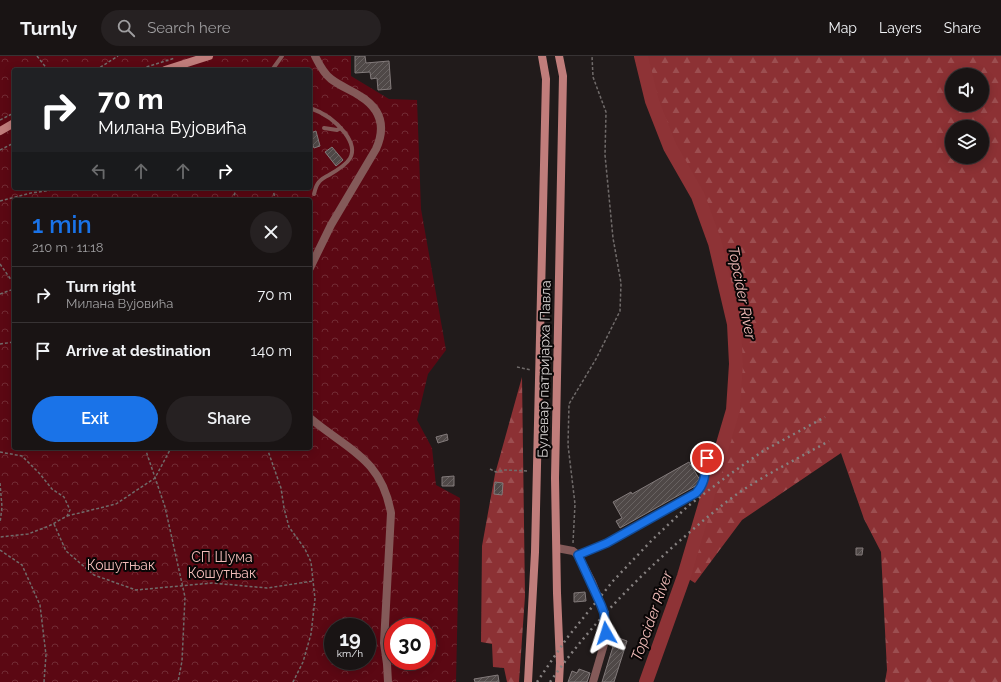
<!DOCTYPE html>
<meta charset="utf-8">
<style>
body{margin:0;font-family:Raleway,sans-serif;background:#262122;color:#f1f3f6;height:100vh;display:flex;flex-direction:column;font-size:15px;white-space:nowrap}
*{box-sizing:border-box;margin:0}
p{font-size:13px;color:#9f9ea0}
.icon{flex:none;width:22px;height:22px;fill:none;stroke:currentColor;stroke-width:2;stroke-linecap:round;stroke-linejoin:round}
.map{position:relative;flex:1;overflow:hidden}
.details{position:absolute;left:12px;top:142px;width:300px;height:252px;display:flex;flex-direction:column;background:#191414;border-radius:4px;box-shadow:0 2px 10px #0003,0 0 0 1px #373334}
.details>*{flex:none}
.hud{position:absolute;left:12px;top:12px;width:300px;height:122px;border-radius:4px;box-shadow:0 2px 10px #0003,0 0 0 1px #373334;background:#202124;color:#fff;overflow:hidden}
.fabs{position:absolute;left:945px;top:12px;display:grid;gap:8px}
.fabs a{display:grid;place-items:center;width:44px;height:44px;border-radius:50%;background:#191414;box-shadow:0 2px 10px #0003,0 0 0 1px #373334;font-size:20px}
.speed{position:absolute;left:324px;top:562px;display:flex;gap:8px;font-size:20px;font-weight:700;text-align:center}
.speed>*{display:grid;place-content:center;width:52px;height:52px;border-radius:50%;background:#191414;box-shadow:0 2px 10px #0003,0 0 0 1px #373334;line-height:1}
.speed small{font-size:10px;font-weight:400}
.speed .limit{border:6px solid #d22;background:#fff;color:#111}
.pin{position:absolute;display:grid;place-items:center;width:34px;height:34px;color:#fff;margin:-17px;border:2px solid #fff;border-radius:50%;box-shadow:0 1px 4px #0007}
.me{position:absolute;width:44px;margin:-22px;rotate:354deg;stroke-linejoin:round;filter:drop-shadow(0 0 3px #0008)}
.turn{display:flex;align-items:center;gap:14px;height:84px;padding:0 20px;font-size:18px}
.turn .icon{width:52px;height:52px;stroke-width:2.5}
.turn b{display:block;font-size:28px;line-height:34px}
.lanes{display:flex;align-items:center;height:38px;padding:0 20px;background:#0003;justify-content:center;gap:20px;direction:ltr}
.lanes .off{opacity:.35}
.round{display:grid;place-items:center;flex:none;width:42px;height:42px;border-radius:21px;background:#262122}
.headline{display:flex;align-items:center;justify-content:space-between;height:68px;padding:0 20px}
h1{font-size:24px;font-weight:600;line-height:30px;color:#1a73e8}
.cta{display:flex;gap:8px;margin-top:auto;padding:8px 20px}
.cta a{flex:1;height:46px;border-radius:24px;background:#1a73e8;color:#fff;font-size:16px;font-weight:600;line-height:46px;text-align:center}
.cta a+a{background:#262122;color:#f1f3f6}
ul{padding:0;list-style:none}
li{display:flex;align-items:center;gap:12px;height:56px;padding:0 20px;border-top:1px solid #373334}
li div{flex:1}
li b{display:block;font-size:15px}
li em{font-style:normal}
header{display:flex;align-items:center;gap:24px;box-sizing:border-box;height:56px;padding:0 20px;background:#191414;border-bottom:1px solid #373334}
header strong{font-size:19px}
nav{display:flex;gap:22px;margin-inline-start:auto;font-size:14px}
.search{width:280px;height:36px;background:#262122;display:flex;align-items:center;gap:10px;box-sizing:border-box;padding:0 14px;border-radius:22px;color:#9f9ea0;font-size:15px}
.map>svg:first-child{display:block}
.forest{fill:url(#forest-firs);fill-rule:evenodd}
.park{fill:url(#park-crowns);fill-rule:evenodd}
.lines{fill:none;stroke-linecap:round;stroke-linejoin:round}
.river{stroke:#8e3336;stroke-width:14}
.building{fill:url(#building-hatch);stroke:#837b7b}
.path{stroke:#706b6a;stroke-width:1.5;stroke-dasharray:3 2;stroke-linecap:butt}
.lane{stroke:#845a59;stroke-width:4}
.street{stroke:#845a59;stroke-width:8}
.secondary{stroke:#c07d7b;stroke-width:8}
.rail{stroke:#868180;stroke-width:2.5;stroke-dasharray:2 4;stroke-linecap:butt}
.route-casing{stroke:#114b97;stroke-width:10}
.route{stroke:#1a73e8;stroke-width:7}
.labels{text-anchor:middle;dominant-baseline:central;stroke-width:4;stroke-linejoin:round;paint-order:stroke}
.street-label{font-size:14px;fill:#d9d5d4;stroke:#090606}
.park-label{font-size:14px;fill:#f1bcb9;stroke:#090606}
.water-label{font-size:15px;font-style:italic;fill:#f0bbb8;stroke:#090606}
</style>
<header>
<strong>Turnly</strong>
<div class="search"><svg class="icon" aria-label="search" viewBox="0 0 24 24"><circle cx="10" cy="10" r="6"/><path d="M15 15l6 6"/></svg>Search here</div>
<nav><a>Map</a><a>Layers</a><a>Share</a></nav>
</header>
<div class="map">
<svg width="1001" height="626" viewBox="0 0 1001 626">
<defs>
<pattern id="forest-firs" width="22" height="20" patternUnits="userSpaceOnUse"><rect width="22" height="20" fill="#8c3134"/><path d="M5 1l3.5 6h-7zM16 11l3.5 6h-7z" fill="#9c4e50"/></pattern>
<pattern id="park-crowns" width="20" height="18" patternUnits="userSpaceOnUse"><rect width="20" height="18" fill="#5b0813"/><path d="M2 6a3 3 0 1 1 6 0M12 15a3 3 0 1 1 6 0" fill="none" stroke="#722b34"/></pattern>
<pattern id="building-hatch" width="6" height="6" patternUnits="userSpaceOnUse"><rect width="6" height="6" fill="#4f4847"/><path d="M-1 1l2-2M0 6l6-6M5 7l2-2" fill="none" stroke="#686261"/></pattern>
</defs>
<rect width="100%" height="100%" fill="#211b1b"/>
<g class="forest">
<path d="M641,0h360v626h-116l2,-12 -6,-118 -17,-33 -23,-66 -99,67 -47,63 -11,-7 49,-166 3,-46 -2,-40 -19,-81 -17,-47 -28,-49 -18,-46zM952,19h30v30h-30zM952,71h30v30h-30z"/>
<polygon points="522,321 525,540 519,626 507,626 504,612 493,611 492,588 481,586 482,490 495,418"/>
</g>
<path class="park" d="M0,0h351v20l38,23 28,1 4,109 25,141 -18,24 -11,46 15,28 4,37 24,13 -4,184h-456zM14,14h296v118h-296zM14,144h296v248h-296zM333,571h34v34h-34zM393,571h34v34h-34z"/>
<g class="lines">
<polyline class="river" points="641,0 652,45 670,91 698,140 715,187 734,268 736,308 733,354 684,520 646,626"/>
</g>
<g class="building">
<polygon points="355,0 365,0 366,7 389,5 391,33 378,34 377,22 371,23 370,16 355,17"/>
<polygon points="316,75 320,90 314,92 312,87 310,87 310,77"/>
<polygon points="332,91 343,104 336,110 325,96"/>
<polygon points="447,378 448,384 438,387 436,381"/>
<polygon points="689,406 700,424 697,429 620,472 616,465 622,462 613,446 631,436 632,438"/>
<polygon points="454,420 454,430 442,430 442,421"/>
<polygon points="495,426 503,427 502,439 494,438"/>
<polygon points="856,492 863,492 862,499 856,499"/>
<polygon points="585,536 586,545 574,546 574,537"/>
<polygon points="616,581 627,585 614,626 602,626"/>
<polygon points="579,613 590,617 587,626 568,626 572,615 577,617"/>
<polygon points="498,619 499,626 475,626 474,623"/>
</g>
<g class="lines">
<g class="path">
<polyline points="37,0 48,14"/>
<polyline points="96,14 118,0"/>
<polyline points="137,14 175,2"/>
<polyline points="0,64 14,57"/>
<polyline points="0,94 14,87"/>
<polyline points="273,132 275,144"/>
<polyline points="232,144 237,132"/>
<polyline points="0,145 31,137 67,132"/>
<polyline points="0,208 14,228"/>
<polyline points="0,238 14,233"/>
<polyline points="0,288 14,286"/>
<polyline points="517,311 531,314"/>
<polyline points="145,392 165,451 185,541 182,605 178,626"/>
<polyline points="267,392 281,432 284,452 289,471 305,493 311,506 315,543 311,578 303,606 293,626"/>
<polyline points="0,396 22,400 40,418 52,433 64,441 70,454 67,460 49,470 28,478 0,481"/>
<polyline points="490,413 496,416 504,414 529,415"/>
<polyline points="0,427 2,451 0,467"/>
<polyline points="67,460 116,448 155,422 171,392"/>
<polyline points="54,468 66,495 94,519 136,534 212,527 267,532 313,525"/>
<polyline points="573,487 575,448 568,389 569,348 596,303 620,255 621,227 613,182 605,99 606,56 593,21 592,0"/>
<polyline points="0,494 22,509 40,549 46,599 44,626"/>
</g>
<g class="lane">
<polyline points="272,14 282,0"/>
<path d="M310,52c15,5 25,12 35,25 16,22 3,31 -16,42 -4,2 -8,4 -10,7 -3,3 -4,8 -5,12"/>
<polyline points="324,72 337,74 341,72"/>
<path d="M578,499l29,-12 89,-50c12,-12 10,-32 12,-47"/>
</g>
<g class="street">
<path d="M310,212l21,-43 45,-76c10,-22 5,-40 -16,-53 -9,-6 -20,-10 -29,-17 -8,-6 -12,-15 -16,-23"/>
<path d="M310,362c38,32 71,40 81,95l-7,130 3,21 1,18"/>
<polyline points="557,492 573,495 578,499 592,526 604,557 606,577 605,585 593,626"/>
</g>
<g class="secondary">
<polyline points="559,0 563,20 555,422 557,537 560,607 559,626"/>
<polyline points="165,14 209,0"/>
<polyline points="0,75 14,67"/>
<polyline points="528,626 535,496 546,23 542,0"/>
</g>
<g class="rail">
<polyline points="537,626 567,582 613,525 653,483 688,450 726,421 763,395 825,361"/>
<path d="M550,626c36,-51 79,-96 126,-138 21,-18 41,-36 64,-52 28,-19 59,-34 89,-51"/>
</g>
</g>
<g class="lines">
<g class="route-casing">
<path id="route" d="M606,577l-2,-20 -3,-8 -23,-50 29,-12 89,-50c10,-10 9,-22 11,-35"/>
</g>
<use href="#route" class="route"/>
</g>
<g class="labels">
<g class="street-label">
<text transform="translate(544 313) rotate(-89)">Булевар патријарха Павла</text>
</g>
<g class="park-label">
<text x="222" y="501">СП Шума<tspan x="222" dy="16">Кошутњак</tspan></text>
<text x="121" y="509">Кошутњак</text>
</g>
<g class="water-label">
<text transform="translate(742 237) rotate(79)">Topcider River</text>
<text transform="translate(652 560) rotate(-70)">Topcider River</text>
</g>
</g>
</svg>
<div class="fabs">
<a><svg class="icon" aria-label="sound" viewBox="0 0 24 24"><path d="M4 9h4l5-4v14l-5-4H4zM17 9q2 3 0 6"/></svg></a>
<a><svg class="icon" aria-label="layers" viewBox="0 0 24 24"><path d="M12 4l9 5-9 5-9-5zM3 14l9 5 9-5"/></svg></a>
</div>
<div class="speed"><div>19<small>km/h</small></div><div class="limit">30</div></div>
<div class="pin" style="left:707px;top:402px;background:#d93025"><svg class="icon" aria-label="arrive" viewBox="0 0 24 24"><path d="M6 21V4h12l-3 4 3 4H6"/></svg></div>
<svg class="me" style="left:606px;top:577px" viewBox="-20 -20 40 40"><path d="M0-17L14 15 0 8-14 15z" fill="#1a73e8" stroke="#fff" stroke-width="4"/></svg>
<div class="hud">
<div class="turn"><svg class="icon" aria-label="right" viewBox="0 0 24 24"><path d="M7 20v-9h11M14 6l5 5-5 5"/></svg><div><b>70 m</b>Милана Вујовића</div></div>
<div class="lanes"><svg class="icon off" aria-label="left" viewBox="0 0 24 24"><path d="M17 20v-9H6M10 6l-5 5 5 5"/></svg><svg class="icon off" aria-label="ahead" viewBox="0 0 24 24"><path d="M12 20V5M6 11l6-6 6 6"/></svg><svg class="icon off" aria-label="ahead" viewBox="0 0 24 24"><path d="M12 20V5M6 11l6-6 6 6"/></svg><svg class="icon" aria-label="right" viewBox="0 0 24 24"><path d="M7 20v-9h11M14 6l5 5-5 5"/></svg></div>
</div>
<section class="details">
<div class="headline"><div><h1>1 min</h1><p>210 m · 11:18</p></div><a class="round"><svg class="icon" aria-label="close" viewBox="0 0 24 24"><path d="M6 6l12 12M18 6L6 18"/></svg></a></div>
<ul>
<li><svg class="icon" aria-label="right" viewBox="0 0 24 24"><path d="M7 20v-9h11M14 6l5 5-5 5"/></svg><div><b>Turn right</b><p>Милана Вујовића</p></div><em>70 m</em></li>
<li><svg class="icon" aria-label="arrive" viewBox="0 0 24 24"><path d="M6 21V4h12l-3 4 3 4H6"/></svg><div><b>Arrive at destination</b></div><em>140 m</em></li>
</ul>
<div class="cta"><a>Exit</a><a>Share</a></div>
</section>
</div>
